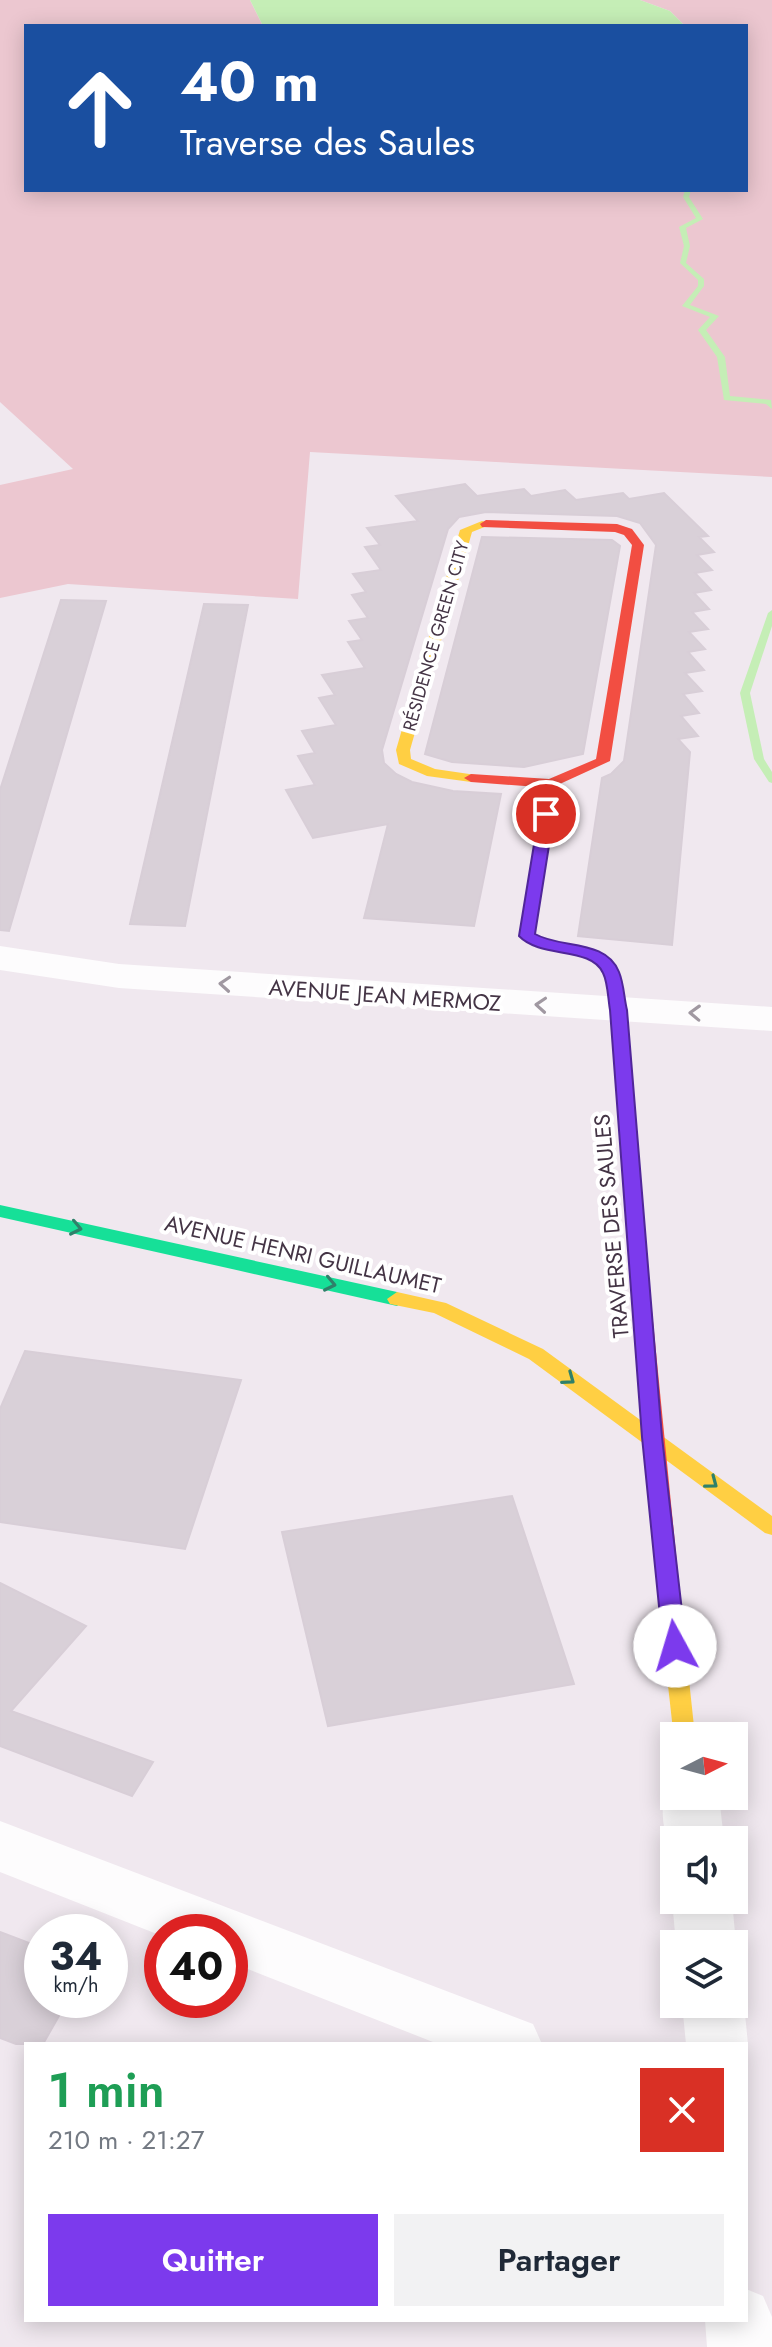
<!DOCTYPE html>
<html lang="fr">
<meta charset="utf-8">
<style>
body{margin:0;font-family:Jost,sans-serif;background:#f2f2f3;color:#1f2937;height:100vh;display:flex;flex-direction:column;font-size:30px;white-space:nowrap}
*{box-sizing:border-box;margin:0}
p{font-size:26px;color:#747a83}
.icon{flex:none;width:44px;height:44px;fill:none;stroke:currentColor;stroke-width:2;stroke-linecap:round;stroke-linejoin:round}
.map{position:relative;flex:1;overflow:hidden}
.panel{position:absolute;left:24px;top:2042px;width:724px;height:280px;display:flex;flex-direction:column;background:#fff;border-radius:0px;box-shadow:0 4px 20px #0003}
.panel>*{flex:none}
.hud{position:absolute;left:24px;top:24px;width:724px;height:168px;border-radius:0px;box-shadow:0 4px 20px #0003;background:#1a4fa0;color:#fff;overflow:hidden}
.needle{width:52px;rotate:84deg}
.buttons{position:absolute;left:660px;top:1722px;display:grid;gap:16px}
.buttons a{display:grid;place-items:center;width:88px;height:88px;border-radius:0px;background:#fff;box-shadow:0 4px 20px #0003;font-size:40px}
.speed{position:absolute;left:24px;top:1914px;display:flex;gap:16px;font-size:40px;font-weight:700;text-align:center}
.speed>*{display:grid;place-content:center;width:104px;height:104px;border-radius:50%;background:#fff;box-shadow:0 4px 20px #0003;line-height:1}
.speed small{font-size:20px;font-weight:400}
.speed .limit{border:12px solid #d22;background:#fff;color:#111}
.pin{position:absolute;display:grid;place-items:center;width:68px;height:68px;color:#fff;margin:-34px;border:4px solid #fff;border-radius:50%;box-shadow:0 2px 8px #0007}
.me{position:absolute;width:88px;margin:-44px;rotate:354deg;stroke-linejoin:round;filter:drop-shadow(0 0 6px #0008)}
.turn{display:flex;align-items:center;gap:28px;height:168px;padding:0 24px;font-size:36px}
.turn .icon{width:104px;height:104px;stroke-width:2.5}
.turn b{display:block;font-size:56px;line-height:68px}
.round{display:grid;place-items:center;flex:none;width:84px;height:84px;border-radius:0px;background:#f2f2f3}
.overview{display:flex;align-items:center;justify-content:space-between;height:136px;padding:0 24px}
h1{font-size:48px;font-weight:600;line-height:60px;color:#1e9e55}
.action{display:flex;gap:16px;margin-top:auto;padding:16px 24px}
.action a{flex:1;height:92px;border-radius:0px;background:#7c3aed;color:#fff;font-size:32px;font-weight:600;line-height:92px;text-align:center}
.action a+a{background:#f2f2f3;color:#1f2937}
.map>svg:first-child{display:block}
.green{fill:#ecc7d0}
.water{fill:#c5eeb6}
.lines{fill:none;stroke-linecap:round;stroke-linejoin:round}
.stream{fill:#c5eeb6;fill-rule:evenodd}
.building{fill:#d9d0d8;stroke:#d8ced7;stroke-width:2}
.street{fill:#fdfcfd;fill-rule:evenodd}
.fast{fill:#16e098;fill-rule:evenodd}
.slow{fill:#ffcf43;fill-rule:evenodd}
.jam{fill:#f24e42;fill-rule:evenodd}
.oneway{stroke:#a098a1}
.oneway2{stroke:#2f816a}
.route{fill:#7c3aed;stroke:#51269a;stroke-width:2}
.labels{text-anchor:middle;dominant-baseline:central;stroke-width:8;stroke-linejoin:round;paint-order:stroke}
.far-street-label{font-size:18px;fill:#443445;stroke:#fff}
.street-label{font-size:22px;fill:#443445;stroke:#fff}
</style>
<div class="map">
<svg width="772" height="2347" viewBox="0 0 772 2347">
<rect width="100%" height="100%" fill="#f0e8ef"/>
<polygon class="green" points="0,0 250,0 263,26 26,26 26,190 746,190 746,26 685,26 670,11 640,0 772,0 772,477 310,452 298,599 68,584 0,598 0,485 73,469 0,402"/>
<polygon class="water" points="250,0 640,0 670,11 685,26 263,26"/>
<g class="lines">
<g class="stream">
<polygon points="685,190 691,190 689,197 703,219 686,228 690,246 686,263 704,279 704,286 690,305 719,316 706,330 725,357 730,396 771,400 772,409 766,404 724,400 717,357 698,330 710,317 682,306 698,286 698,280 680,263 684,246 679,227 696,218 683,197"/>
<polygon points="772,610 772,626 750,693 764,759 772,772 772,783 769,782 754,759 740,693 768,613"/>
</g>
</g>
<g class="building">
<polygon points="465,484 477,496 524,489 531,496 565,490 576,500 623,493 629,499 664,493 708,536 699,537 714,552 697,555 712,570 695,573 711,590 694,593 709,609 692,612 708,629 689,632 705,649 688,652 704,670 685,673 702,691 683,694 699,713 681,716 698,736 678,739 690,752 672,945 578,936 602,778 611,774 624,761 656,545 640,523 617,516 486,512 459,517 448,529 382,750 384,763 396,774 412,782 453,791 501,794 474,926 364,918 388,824 313,838 286,790 315,785 298,756 315,753 302,731 336,725 319,698 335,695 322,675 365,668 348,642 362,640 349,621 368,618 352,595 366,592 353,574 381,570 365,547 380,545 367,528 418,521 396,496"/>
<polygon points="482,537 612,540 620,546 583,754 524,767 452,762 425,754"/>
<polygon points="61,600 106,601 9,931 0,930 0,790"/>
<polygon points="204,604 248,605 185,926 130,924"/>
<polygon points="25,1351 241,1380 185,1549 0,1522 0,1409"/>
<polygon points="512,1496 574,1684 328,1726 282,1532"/>
<polygon points="0,1583 86,1626 11,1711 153,1762 132,1796 0,1746"/>
<polygon points="0,1932 42,1948 42,2000 68,2000 43,2044 16,2044 0,2038"/>
</g>
<g class="lines">
<g class="street">
<polygon points="0,946 119,964 772,1007 772,1031 119,988 0,970"/>
<path d="M674,1778v18h45l5,44h-50v16c-12,-24 -16,-52 -4,-77z"/>
<polygon points="0,1821 533,2024 542,2044 438,2044 230,1962 230,1932 162,1932 162,1936 0,1872"/>
<polygon points="674,1897 674,1900 732,1900 736,1944 734,1948 734,1944 676,1944 672,1900"/>
<polygon points="735,1984 744,2004 748,2044 746,2049 746,2044 686,2044 682,2004 734,2004"/>
<polygon points="746,2289 763,2296 772,2317 772,2347 707,2347 705,2320 746,2320"/>
</g>
<polygon class="fast" points="0,1205 397,1292 407,1299 397,1306 0,1217"/>
<g class="slow">
<polygon points="482,521 492,524 472,532 410,750 411,759 435,769 476,775 476,781 471,782 427,776 399,764 396,750 460,530"/>
<path d="M551,780l7,4 -23,150c26,15 72,6 84,38 5,11 5,26 7,38l23,271 -9,6 -9,-6 -21,-271c-2,-11 -2,-27 -7,-38 -12,-26 -62,-14 -84,-36l25,-152z"/>
<polygon points="397,1292 446,1303 543,1349 772,1516 772,1535 765,1533 529,1359 434,1313 390,1304 387,1299"/>
<polygon points="671,1606 679,1608 682,1614 695,1736 674,1736 674,1739 660,1614 663,1608"/>
</g>
<g class="jam">
<polygon points="486,520 617,524 632,529 644,545 610,761 551,788 471,782 464,778 471,774 549,779 596,759 632,545 624,535 615,532 482,527 480,524"/>
<polygon points="640,1275 649,1281 682,1614 679,1620 671,1622 663,1620 660,1614 631,1281"/>
</g>
</g>
<defs><path id="oneway-chevron" d="M-2-3.5L2.5 0L-2 3.5" fill="none" stroke-width="1.6" stroke-linecap="round" stroke-linejoin="round" transform="scale(2)"/></defs>
<g class="oneway">
<use href="#oneway-chevron" transform="translate(225 984) rotate(-176)"/>
<use href="#oneway-chevron" transform="translate(541 1005) rotate(-176)"/>
<use href="#oneway-chevron" transform="translate(695 1013) rotate(-178)"/>
</g>
<g class="oneway2">
<use href="#oneway-chevron" transform="translate(76 1228) rotate(12)"/>
<use href="#oneway-chevron" transform="translate(330 1284) rotate(12)"/>
<use href="#oneway-chevron" transform="translate(569 1379) rotate(36)"/>
<use href="#oneway-chevron" transform="translate(712 1483) rotate(37)"/>
</g>
<path class="route" d="M546,810l8,4 -19,120c26,15 71,5 84,38 5,12 5,26 8,38l35,427 24,209 -4,7 -7,2 -8,-2 -4,-7 -21,-209 -32,-427c-2,-11 -2,-27 -7,-37 -12,-27 -62,-14 -84,-37l20,-122z"/>
<g class="labels">
<g class="far-street-label">
<text transform="translate(436 636) rotate(-74)">RÉSIDENCE GREEN CITY</text>
</g>
<g class="street-label">
<text transform="translate(385 995) rotate(4)">AVENUE JEAN MERMOZ</text>
<text transform="translate(611 1226) rotate(-95)">TRAVERSE DES SAULES</text>
<text transform="translate(303 1254) rotate(13)">AVENUE HENRI GUILLAUMET</text>
</g>
</g>
</svg>
<div class="buttons">
<a><svg class="needle" viewBox="-14 -14 28 28"><path d="M0-13l5 13h-10z" fill="#e53935"/><path d="M0 13l5-13h-10z" fill="#747a83"/></svg></a>
<a><svg class="icon" aria-label="sound" viewBox="0 0 24 24"><path d="M4 9h4l5-4v14l-5-4H4zM17 9q2 3 0 6"/></svg></a>
<a><svg class="icon" aria-label="layers" viewBox="0 0 24 24"><path d="M12 4l9 5-9 5-9-5zM3 14l9 5 9-5"/></svg></a>
</div>
<div class="speed"><div>34<small>km/h</small></div><div class="limit">40</div></div>
<div class="pin" style="left:546px;top:814px;background:#d93025"><svg class="icon" aria-label="arrive" viewBox="0 0 24 24"><path d="M6 21V4h12l-3 4 3 4H6"/></svg></div>
<svg class="me" style="left:675px;top:1646px" viewBox="-20 -20 40 40"><circle r="19" fill="#fff"/><path d="M0-13L10 11 0 6-10 11z" fill="#7c3aed"/></svg>
<div class="hud">
<div class="turn"><svg class="icon" aria-label="ahead" viewBox="0 0 24 24"><path d="M12 20V5M6 11l6-6 6 6"/></svg><div><b>40 m</b>Traverse des Saules</div></div>
</div>
<section class="panel">
<div class="overview"><div><h1>1 min</h1><p>210 m · 21:27</p></div><a class="round" style="background:#d93025;color:#fff"><svg class="icon" aria-label="close" viewBox="0 0 24 24"><path d="M6 6l12 12M18 6L6 18"/></svg></a></div>
<div class="action"><a>Quitter</a><a>Partager</a></div>
</section>
</div>
